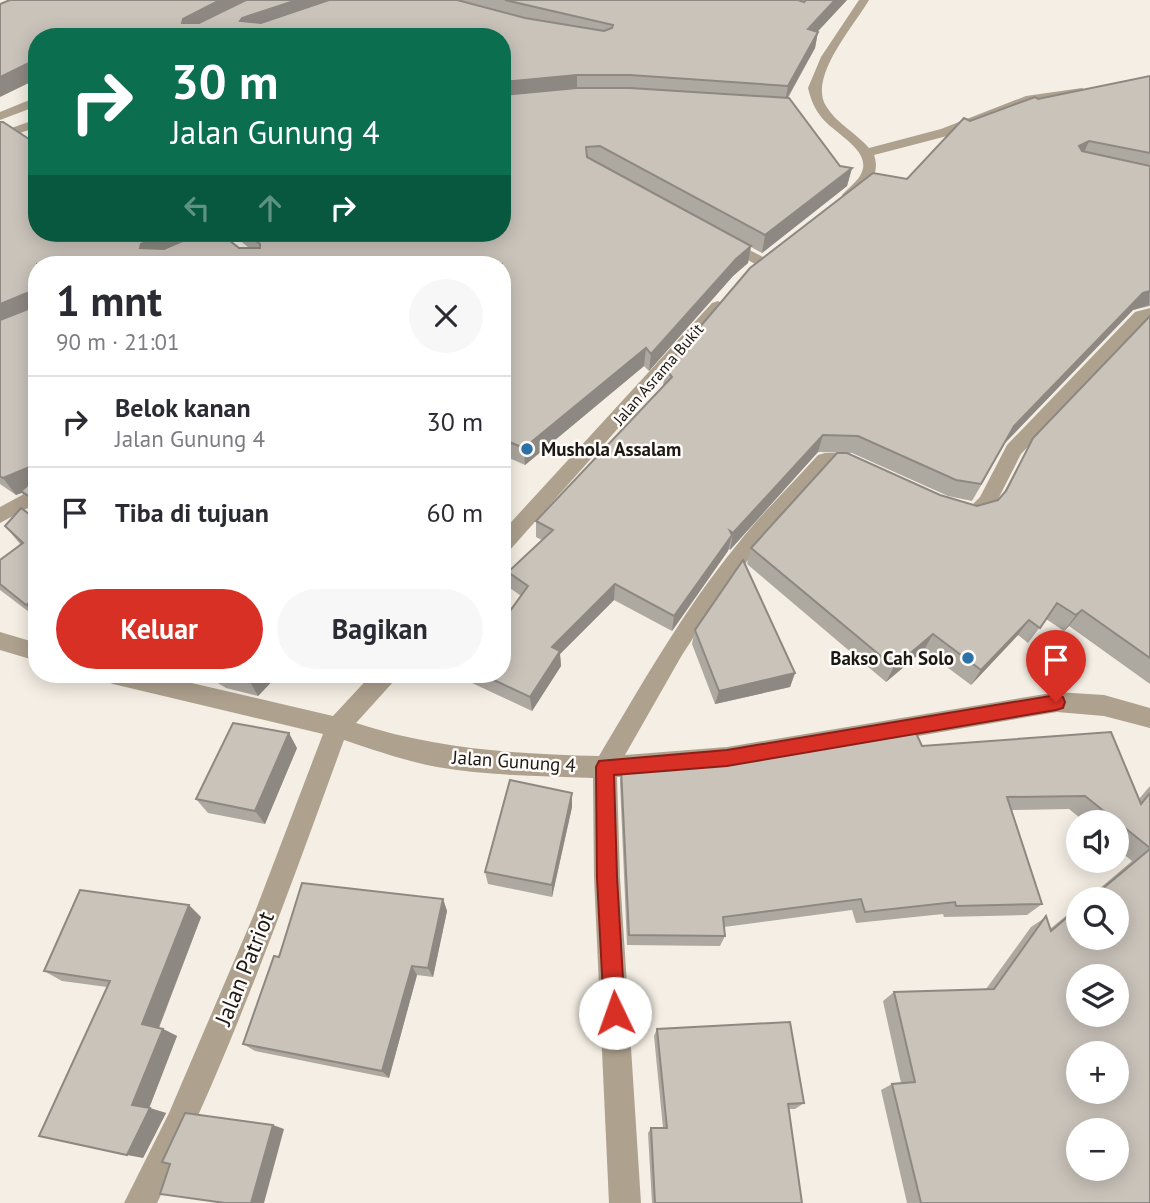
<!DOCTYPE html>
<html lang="id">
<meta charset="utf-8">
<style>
body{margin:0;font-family:"PT Sans",sans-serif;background:#f7f7f7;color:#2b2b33;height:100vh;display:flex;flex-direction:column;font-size:26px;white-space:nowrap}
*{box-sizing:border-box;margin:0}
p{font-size:23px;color:#7c7c81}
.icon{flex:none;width:38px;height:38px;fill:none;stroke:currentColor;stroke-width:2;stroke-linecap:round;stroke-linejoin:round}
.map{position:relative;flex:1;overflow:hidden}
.side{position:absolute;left:28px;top:256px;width:483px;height:427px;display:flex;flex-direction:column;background:#fff;border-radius:28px;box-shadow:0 4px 18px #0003}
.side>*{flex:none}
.top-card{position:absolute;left:28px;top:28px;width:483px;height:214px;border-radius:28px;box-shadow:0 4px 18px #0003;background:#0b6e4f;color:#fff;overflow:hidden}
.buttons{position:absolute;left:1066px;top:810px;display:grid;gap:14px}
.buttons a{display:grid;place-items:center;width:63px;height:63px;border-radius:50%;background:#fff;box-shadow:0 4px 18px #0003;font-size:35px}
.pin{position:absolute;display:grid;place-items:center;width:60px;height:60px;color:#fff;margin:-72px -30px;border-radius:50% 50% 50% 0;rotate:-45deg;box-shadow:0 0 7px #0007}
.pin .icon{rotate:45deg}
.me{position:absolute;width:77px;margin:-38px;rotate:357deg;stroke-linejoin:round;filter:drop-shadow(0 0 5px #0008)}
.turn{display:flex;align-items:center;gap:24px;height:147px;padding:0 28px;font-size:32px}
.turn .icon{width:91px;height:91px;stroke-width:2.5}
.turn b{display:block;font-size:49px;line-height:60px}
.lanes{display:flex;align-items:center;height:66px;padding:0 28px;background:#0003;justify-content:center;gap:35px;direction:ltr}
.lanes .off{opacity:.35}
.round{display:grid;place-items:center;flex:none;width:74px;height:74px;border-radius:37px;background:#f7f7f7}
.overview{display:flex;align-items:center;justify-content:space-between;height:119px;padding:0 28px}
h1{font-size:42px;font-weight:700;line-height:52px}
.cta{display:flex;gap:14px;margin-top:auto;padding:14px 28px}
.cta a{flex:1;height:80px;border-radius:42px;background:#d93025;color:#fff;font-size:28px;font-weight:700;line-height:80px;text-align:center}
.cta a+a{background:#f7f7f7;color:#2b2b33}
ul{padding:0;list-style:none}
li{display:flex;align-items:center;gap:21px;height:91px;padding:0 28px;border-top:2px solid #e1e1e2}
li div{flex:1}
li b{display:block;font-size:26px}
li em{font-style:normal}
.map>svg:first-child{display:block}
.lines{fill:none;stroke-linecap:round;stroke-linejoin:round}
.minor{fill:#aea18e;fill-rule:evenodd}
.wall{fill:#ada8a0}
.shaded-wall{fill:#8d8882}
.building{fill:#c9c3ba;stroke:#8d8882;stroke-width:2;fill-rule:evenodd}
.route{fill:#d93025;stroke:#8d1f18;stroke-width:2}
.poi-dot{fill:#2d72a7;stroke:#fefbf8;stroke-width:2.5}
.labels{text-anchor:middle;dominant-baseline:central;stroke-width:5;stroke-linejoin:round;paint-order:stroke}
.far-street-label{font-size:16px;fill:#1b1916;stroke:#fefbf8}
.poi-label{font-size:19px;font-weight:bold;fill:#1b1916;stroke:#fefbf8;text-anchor:start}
.street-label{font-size:19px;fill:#1b1916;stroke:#fefbf8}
.near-street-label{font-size:23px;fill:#1b1916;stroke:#fefbf8}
</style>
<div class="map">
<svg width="1150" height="1203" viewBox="0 0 1150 1203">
<rect width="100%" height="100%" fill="#f4eee4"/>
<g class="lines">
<g class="minor">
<path d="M859,0h10c-15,26 -61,77 -43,106 10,17 30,27 43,42l72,-19 85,-33 56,-8 6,4 -6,4 -50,6 -81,33 -77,20c7,20 -6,30 -20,43h-10l-2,-3c6,-7 15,-13 19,-21 12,-23 -26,-40 -39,-56 -8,-10 -11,-18 -14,-30l13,-31z"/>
<polygon points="37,97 37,106 0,120 0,112"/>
<polygon points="37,119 37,127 0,140 0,132"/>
<polygon points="724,237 767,259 770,262 762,267 757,265 719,244 717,241 719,238"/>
<polygon points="718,301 726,306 724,309 509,551 502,554 502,532 712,303"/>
<polygon points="1150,308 1150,318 1021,454 994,507 987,515 969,520 956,516 953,511 956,506 973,504 980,497 1007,445 1135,312"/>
<path d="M825,453c15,0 31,0 40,13l-2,5c-11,3 -21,-4 -33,-4l-79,89 -35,47 -34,52 -57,100 102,-8 330,-55 47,3 46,13v20l-46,-12 -47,-4 -330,57 -110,8 3,100 21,326h-32l-15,-326 -1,-99c-52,-2 -104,-2 -156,-11 -32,-6 -63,-17 -93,-27 -57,156 -113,314 -187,463h-33l45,-90 86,-201 68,-178 -210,-50 -8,-3 -3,-7h51l180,42 39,-42h25l-3,7 -38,42c79,26 159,31 243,33 43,-72 84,-145 137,-210 25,-32 55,-61 82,-91z"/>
<polygon points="37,487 37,503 0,523 0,507"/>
<polygon points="0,632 37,643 37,661 0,650"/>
</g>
</g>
<g class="wall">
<polygon points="10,0 847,0 818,31 815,48 788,98 840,166 852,168 847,186 762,253 751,247 748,263 733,276 649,371 644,366 525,465 502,455 502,264 37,264 37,510 34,508 22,493 16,495 0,484 0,122 32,141 239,248 249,248 231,233 502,233"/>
<polygon points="1150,76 1150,306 1133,310 1005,443 972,501 948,496 852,453 818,452 730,550 729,549 672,631 614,600 560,654 561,666 532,711 472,683 471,674 502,674 521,596 510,588 508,572 542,540 536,537 536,521 663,386 665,368 907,179 970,121 1038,99"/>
<polygon points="1150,316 1150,684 1069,626 1064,631 1046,619 1028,643 1018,635 971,685 924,650 886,682 747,564 751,548 940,495 977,506 998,500 1003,494 1033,438"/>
<polygon points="37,520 37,618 0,590 0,560 21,545 5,526"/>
<polygon points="695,630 795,673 790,687 715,704 692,644"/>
<polygon points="203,674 279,674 258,696 226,688"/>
<polygon points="922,746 1139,799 1150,786 1150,1203 907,1203 881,1090 892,1084 901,1083 883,1001 894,992 986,989 1031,927 1046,917 1050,929 1078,906 1078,938 1116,900 1086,900 1132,861 1116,848 1116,822 1085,822 1069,809 1012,810 1042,904 1027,915 944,917 943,914 856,923 852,910 724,927 725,936 720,946 627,945 620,782 621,768"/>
<polygon points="297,748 265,824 208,813 196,799"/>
<polygon points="572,807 552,897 488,884 485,872"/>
<polygon points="443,899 447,911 433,977 417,975 389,1078 255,1051 243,1044 279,957"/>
<polygon points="201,917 159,1028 163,1029 177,1036 149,1108 166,1113 143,1158 107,987 62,981 44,971"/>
<polygon points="657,1029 804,1103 795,1109 789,1109 802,1203 652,1203 648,1133 651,1128 663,1128 654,1036"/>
</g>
<g class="shaded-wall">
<polygon points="220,0 256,0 187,37 182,23 183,19"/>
<polygon points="297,0 346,0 246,35 240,21 242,18"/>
<polygon points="835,0 847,0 805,45 808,29"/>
<polygon points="818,32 815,48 785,102 788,86"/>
<polygon points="37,59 37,79 0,97 0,77"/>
<polygon points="577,75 577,91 502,99 502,82"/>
<polygon points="1089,141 1082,157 1079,146"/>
<polygon points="852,168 847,186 762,253 765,235"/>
<polygon points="166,233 209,233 148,264 140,248 141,244"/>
<polygon points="751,246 748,263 733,276 649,371 651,354 736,259"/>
<polygon points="1150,291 1149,305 1133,310 1005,443 972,501 1014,426 1143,293"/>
<polygon points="27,293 37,309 0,326 0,304"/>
<polygon points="646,348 644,366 525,465 524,448"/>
<polygon points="823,435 818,452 730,550 733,533"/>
<polygon points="27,468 37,486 16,495 3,478"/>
<polygon points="732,535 728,551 672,631 674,616"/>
<polygon points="615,584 614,600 560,654 561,666 532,711 530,697 552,647"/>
<polygon points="37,597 37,617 26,605"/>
<polygon points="1082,610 1069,626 1064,631 1076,615"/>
<polygon points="1029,620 1018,635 971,685 981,670"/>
<polygon points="933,634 924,650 886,682 894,667"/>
<polygon points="795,673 790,687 715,704 719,691"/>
<polygon points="255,674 279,674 258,696 249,680"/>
<polygon points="289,733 297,748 265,824 255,811"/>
<polygon points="572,793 572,807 552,897 552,885"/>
<polygon points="443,899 447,911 433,977 428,968"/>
<polygon points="189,905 201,917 157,1032 142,1024"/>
<polygon points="412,966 417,975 389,1078 382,1071"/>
<polygon points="163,1029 177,1036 148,1111 132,1105"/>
<polygon points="150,1108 166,1113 143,1158 127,1155"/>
<polygon points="273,1125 284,1129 264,1203 251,1203"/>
</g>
<g class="building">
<polygon points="10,0 220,0 183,19 182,23 199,23 246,0 297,0 242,18 240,21 261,23 329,0 457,0 525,18 604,31 612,28 613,25 505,0 798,0 804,2 806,0 835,0 808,29 818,32 788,86 630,75 577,75 502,82 502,37 37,37 37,59 0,77 0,4"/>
<polygon points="1150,76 1150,153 1089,141 1079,146 1082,151 1150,166 1150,291 1143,293 1014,426 981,484 956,480 858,436 823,435 733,533 730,531 732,535 674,616 615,584 552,647 560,651 530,697 481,674 502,674 502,622 528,586 508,572 553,530 536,521 672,377 665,368 750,268 873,173 907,179 964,118 970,121 1035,97 1038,99"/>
<polygon points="577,88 630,88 789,98 840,166 852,168 765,235 600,146 586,147 587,157 751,246 736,259 651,354 646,348 524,448 502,439 502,264 37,264 37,502 21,491 27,486 27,468 3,478 0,476 0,320 28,309 27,293 0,304 0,122 3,122 32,141 37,139 37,233 166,233 141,244 140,248 164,249 201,233 220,233 239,248 260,248 260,244 246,233 502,233 502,95"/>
<polygon points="1150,316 1150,658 1082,610 1076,615 1057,603 1040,628 1029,620 981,670 933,634 894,667 751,548 837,453 847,453 940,495 977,506 998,500 1006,491 1033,438"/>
<polygon points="21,508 37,520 37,597 26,605 0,584 0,560 23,543 5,526"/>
<polygon points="743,560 795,673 719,691 695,630"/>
<polygon points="222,674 255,674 249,680"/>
<polygon points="233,723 289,733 255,811 196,799"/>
<polygon points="915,731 922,746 1111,732 1141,804 1150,793 1150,848 1085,796 1007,797 1042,904 956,906 955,902 865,912 861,899 723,917 725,936 629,935 621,768 755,757"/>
<polygon points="510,780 572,793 552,885 485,872"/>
<path d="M1150,849v354h-229l-29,-119 23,-2 -21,-90 100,-3 52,-73 5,15 27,-23v30h38v-38h-27zM1078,976h38v39h-38zM1078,1054h38v38h-38zM1078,1130h38v39h-38z"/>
<polygon points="302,883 443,899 428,968 412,966 382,1071 243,1044 274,956 279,957"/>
<polygon points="80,890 189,905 142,1024 163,1029 132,1105 150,1108 127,1155 39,1136 110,981 44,971"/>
<polygon points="790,1022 804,1103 788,1104 802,1203 655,1203 651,1128 667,1128 657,1029"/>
<polygon points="185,1113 273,1125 251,1203 225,1203 160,1194 170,1164 162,1162"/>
</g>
<polygon class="route" points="1056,695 1063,697 1065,702 1063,708 1056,710 727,766 614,775 617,877 625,1013 622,1020 615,1023 607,1020 604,1013 597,877 596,767 599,761 727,750"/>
<g class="poi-dot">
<circle cx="527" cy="449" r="7"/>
<circle cx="968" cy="658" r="7"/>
</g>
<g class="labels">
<g class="far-street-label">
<text transform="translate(658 374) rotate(-49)">Jalan Asrama Bukit</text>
</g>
<g class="poi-label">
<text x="541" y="449">Mushola Assalam</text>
<text x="954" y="658" text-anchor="end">Bakso Cah Solo</text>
</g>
<g class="street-label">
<text transform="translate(514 761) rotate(4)">Jalan Gunung 4</text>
</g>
<g class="near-street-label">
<text transform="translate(244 968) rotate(-68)">Jalan Patriot</text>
</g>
</g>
</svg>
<div class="buttons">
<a><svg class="icon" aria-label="sound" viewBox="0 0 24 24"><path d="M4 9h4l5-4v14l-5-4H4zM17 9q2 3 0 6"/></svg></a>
<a><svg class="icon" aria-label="search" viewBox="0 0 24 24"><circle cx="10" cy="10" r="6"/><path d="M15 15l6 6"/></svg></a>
<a><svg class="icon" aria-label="layers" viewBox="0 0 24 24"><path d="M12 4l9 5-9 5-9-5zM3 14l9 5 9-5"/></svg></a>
<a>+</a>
<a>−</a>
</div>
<div class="pin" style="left:1056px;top:702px;background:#d93025"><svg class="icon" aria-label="arrive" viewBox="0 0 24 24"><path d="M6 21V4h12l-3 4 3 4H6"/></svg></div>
<svg class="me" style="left:615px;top:1013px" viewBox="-20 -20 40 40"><circle r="19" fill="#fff"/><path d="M0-13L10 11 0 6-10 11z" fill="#d93025"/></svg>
<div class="top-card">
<div class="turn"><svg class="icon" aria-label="right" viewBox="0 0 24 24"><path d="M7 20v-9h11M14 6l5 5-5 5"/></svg><div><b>30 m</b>Jalan Gunung 4</div></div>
<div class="lanes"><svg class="icon off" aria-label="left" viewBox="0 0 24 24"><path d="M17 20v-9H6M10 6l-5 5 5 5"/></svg><svg class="icon off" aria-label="ahead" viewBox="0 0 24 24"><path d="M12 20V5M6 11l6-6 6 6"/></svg><svg class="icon" aria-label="right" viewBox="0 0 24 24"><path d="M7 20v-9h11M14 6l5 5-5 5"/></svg></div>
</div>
<section class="side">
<div class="overview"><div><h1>1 mnt</h1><p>90 m · 21:01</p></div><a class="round"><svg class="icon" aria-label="close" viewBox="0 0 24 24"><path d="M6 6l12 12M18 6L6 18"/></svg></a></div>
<ul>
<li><svg class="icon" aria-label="right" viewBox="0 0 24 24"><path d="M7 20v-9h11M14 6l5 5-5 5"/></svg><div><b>Belok kanan</b><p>Jalan Gunung 4</p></div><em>30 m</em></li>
<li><svg class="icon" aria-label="arrive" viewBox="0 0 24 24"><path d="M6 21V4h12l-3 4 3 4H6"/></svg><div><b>Tiba di tujuan</b></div><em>60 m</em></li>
</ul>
<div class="cta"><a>Keluar</a><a>Bagikan</a></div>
</section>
</div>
